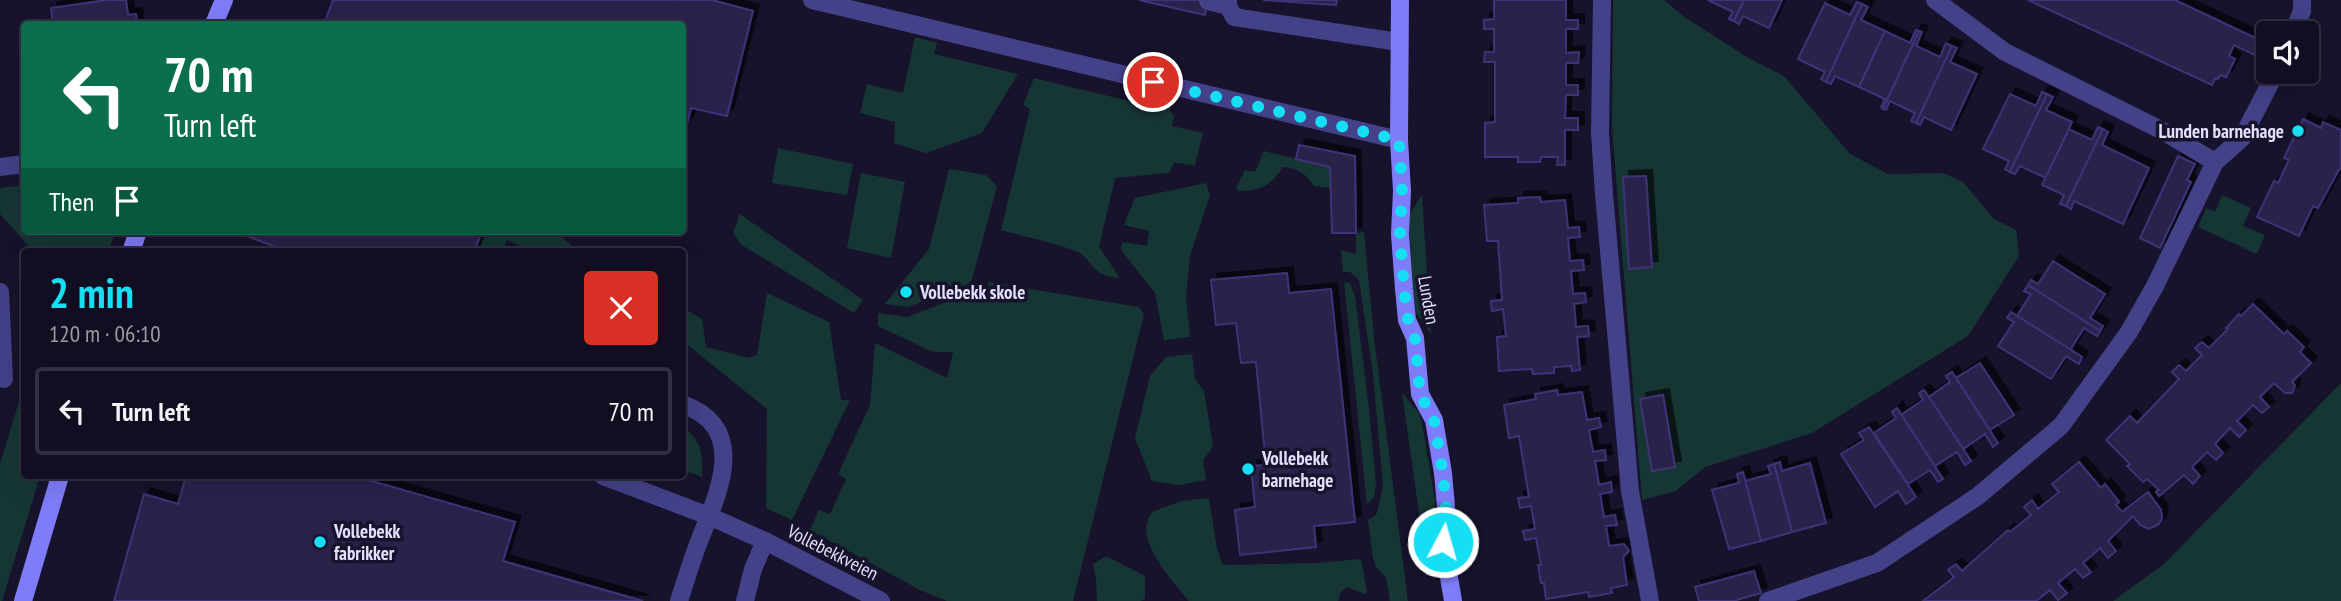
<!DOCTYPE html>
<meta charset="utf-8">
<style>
body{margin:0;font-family:"PT Sans Narrow",sans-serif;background:#1a172a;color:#f1f3f6;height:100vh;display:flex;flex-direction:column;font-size:26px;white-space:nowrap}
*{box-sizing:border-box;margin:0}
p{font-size:23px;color:#9c9ca5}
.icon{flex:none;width:38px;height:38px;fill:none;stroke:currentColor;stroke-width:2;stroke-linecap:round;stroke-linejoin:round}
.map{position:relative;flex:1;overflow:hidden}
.panel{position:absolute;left:21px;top:248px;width:665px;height:231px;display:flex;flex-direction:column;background:#110e21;border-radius:7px;box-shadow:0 7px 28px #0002,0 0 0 2px #302e3f}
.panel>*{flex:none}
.hud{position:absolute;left:21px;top:21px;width:665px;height:214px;border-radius:7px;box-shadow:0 7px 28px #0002,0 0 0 2px #302e3f;background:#0b6e4f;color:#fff;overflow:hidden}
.fabs{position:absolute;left:2256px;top:21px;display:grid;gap:14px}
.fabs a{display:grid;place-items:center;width:63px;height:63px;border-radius:7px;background:#110e21;box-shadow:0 7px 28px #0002,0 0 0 2px #302e3f;font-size:35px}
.pin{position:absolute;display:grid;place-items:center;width:60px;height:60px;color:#fff;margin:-30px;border:4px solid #fff;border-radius:50%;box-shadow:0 2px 7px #0007}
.me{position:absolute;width:77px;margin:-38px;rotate:6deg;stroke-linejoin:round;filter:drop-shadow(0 0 5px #0008)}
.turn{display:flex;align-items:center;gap:24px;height:147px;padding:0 28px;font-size:32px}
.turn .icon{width:91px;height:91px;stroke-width:2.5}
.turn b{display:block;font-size:49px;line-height:60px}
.then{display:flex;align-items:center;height:66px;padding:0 28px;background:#0003;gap:14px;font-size:26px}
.round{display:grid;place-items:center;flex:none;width:74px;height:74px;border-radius:7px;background:#1a172a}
.summary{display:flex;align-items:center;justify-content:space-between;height:119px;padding:0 28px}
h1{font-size:42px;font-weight:700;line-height:52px;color:#16def3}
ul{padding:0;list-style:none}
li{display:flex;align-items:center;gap:21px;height:88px;margin:0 14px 10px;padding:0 14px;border:4px solid #302e3f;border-radius:7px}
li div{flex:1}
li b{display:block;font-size:26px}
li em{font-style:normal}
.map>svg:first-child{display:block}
.green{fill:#163634}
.building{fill:#29204c;stroke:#413377;stroke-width:2;filter:url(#shadow)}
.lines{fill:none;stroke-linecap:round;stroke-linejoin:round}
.lane{stroke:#434188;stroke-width:18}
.street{stroke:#434188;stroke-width:18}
.secondary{stroke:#7e7cf8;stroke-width:18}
.route{stroke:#16def3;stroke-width:12;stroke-dasharray:0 21.6}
.poi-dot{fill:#16def3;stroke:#17132c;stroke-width:2.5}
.labels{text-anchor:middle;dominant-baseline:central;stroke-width:7;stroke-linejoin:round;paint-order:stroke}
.poi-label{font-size:19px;font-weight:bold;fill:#e3e0fd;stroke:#17132c;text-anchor:start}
.street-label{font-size:19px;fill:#e3e0fd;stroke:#17132c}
</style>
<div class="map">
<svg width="2341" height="601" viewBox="0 0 2341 601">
<defs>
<filter id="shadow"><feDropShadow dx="6" dy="-6" stdDeviation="0" flood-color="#0009"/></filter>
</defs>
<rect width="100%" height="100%" fill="#17132c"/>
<g class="green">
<polygon points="1613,0 1664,0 1683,16 1750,59 1784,76 1850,154 1888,174 1943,173 1963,182 1994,219 2016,230 2019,256 1968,336 1812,433 1705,467 1676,491 1642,500 1612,128"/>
<polygon points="915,37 937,43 934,54 1018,74 982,133 926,153 894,143 895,122 860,113 867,84 903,93"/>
<path d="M1034,78l99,24 2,-7 32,8 7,14 -2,9 31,7 -8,32 -21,-2 -5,10 -54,5 -16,69 21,31c-34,-3 -25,-20 -45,-27 -23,-9 -50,-14 -74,-21l29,-121 -7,-4z"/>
<polygon points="778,148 853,164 847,195 772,183"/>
<path d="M1264,151l66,16 1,21 -17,-2c-9,-13 -16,-18 -31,-19 -12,19 -22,23 -44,24l-3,-3 9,-18 10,2z"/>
<polygon points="949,169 986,175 997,186 971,283 908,307 885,304 929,249"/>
<polygon points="861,173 905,182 891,258 847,248"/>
<polygon points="1206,183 1210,195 1190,256 1186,299 1190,337 1164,340 1155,293 1121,250 1122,242 1147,246 1149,231 1124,225 1135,198"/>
<polygon points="24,185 24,231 116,231 108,252 34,252 0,214 0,188"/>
<polygon points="1422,195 1431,334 1416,313 1412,281 1409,215"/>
<polygon points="2222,195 2251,208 2243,226 2265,235 2257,254 2198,227 2206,208 2215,212"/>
<polygon points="740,214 863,300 854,313 740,244 733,232"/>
<polygon points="484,231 554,231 579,251 526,252 526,248 507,240 502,252 477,252"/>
<polygon points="1364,232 1374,338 1408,601 1390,601 1386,577 1376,567 1373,558 1368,520 1376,515 1378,509 1383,486 1373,374 1359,280 1350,272 1343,272 1341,250 1356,254 1356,233"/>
<polygon points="989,282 1139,307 1144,314 1073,601 947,601 920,590 810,530 819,510 830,514 846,479 838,474 870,405 875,343 947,378 953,352 933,352 878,326 878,313 907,317 968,294 984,298"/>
<polygon points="1344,282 1350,283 1355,296 1369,409 1376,483 1374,498 1367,504"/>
<polygon points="767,293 829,322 841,400 850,400 792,520 766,508 767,409 684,342 688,311 702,319 706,347 749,358 757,355"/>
<polygon points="1192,354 1195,379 1204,391 1213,446 1203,461 1206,480 1179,485 1152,481 1135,438 1150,376 1166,357"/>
<polygon points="2341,383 2341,601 2113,601 2164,564"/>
<polygon points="24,385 24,476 40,476 2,601 0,601 0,464"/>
<polygon points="1402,393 1419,413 1422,423 1435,501 1434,517 1423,541"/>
<path d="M683,427c19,13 20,29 19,50l-19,-7z"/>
<path d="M1209,498l8,51 6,16 94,-2 44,-4 6,32 -2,3 -18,-7 -6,5 -3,9h-149c-14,-16 -49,-56 -42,-78 1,-4 3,-7 5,-11l29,-11z"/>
<polygon points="1106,556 1145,576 1145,598 1141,601 1097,601 1096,579 1093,564"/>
</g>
<g class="building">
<polygon points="107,0 126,0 128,15 136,14 137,24 53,24 51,8"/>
<polygon points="333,0 712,0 753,11 727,116 691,108 687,124 682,123 682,24 324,24"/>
<polygon points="1139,0 1208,0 1205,15"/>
<polygon points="1263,0 1337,0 1336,5"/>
<polygon points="1494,0 1566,0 1566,20 1578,20 1578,29 1566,29 1566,53 1579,52 1578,63 1566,63 1566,85 1578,85 1578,95 1566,95 1565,118 1578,118 1578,130 1565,130 1565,165 1557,165 1558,157 1541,157 1540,162 1518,162 1518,157 1485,157 1485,123 1495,122 1495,62 1484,62 1485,52 1494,52 1494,29 1484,29 1484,20 1494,19"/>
<polygon points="1708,0 1744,0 1734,21 1729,19 1733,12"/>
<polygon points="1744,0 1782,0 1769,28 1743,16 1739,24 1734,21"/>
<polygon points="2028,0 2175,0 2264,42 2257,56 2234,45 2229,56 2235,59 2226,77 2220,75 2218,79 2215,78 2212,85"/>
<polygon points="1857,2 1862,4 1826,82 1821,79 1825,72 1798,59 1825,3 1850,15"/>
<polygon points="1862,4 1868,7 1861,20 1885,31 1859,87 1835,76 1831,84 1826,82"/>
<polygon points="1916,30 1919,31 1883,109 1881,107 1885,99 1859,87 1885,31 1910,43"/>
<polygon points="1919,31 1922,32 1916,46 1940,57 1946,43 1952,46 1916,123 1911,121 1915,113 1890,101 1886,110 1883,109"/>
<polygon points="1952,46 1957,48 1950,62 1977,74 1951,130 1924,117 1920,125 1916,123"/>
<polygon points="2042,92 2047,94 2010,172 2005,169 2009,161 1983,149 2010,94 2036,106"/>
<polygon points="2047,94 2053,97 2046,110 2072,122 2046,178 2020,166 2015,174 2010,172"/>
<polygon points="2303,119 2321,128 2323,122 2341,130 2341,166 2318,208 2313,206 2299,236 2257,217 2274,181 2278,183 2289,160 2284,158"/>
<polygon points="2098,127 2103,129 2066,206 2060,204 2064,195 2042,185 2069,129 2092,140"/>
<polygon points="2103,129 2108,132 2102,145 2149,168 2123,224 2074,201 2071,209 2066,206"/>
<polygon points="1299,145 1355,156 1356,233 1332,233 1330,167 1296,159"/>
<polygon points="2178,156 2195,164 2187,180 2191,182 2160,248 2140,238"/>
<polygon points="1646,176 1652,267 1629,269 1623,177"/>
<polygon points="1540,197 1541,202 1565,200 1568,228 1579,227 1580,237 1568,238 1570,261 1583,260 1584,270 1571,271 1573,294 1585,293 1586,302 1574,304 1576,327 1588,326 1589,336 1577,337 1580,370 1572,371 1571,366 1554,367 1554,373 1533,374 1532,369 1499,371 1497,337 1506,336 1503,309 1492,311 1491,301 1502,300 1498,241 1487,241 1484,205 1518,203 1518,198"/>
<polygon points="245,231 482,231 474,252 290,252 244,235"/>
<polygon points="2053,261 2105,294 2090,318 2103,326 2100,331 2028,285 2031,280 2038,284"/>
<polygon points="1287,273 1289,293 1331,289 1355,522 1314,526 1316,547 1240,555 1235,510 1255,507 1251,466 1266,465 1256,362 1241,363 1236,323 1216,325 1211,280"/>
<polygon points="2028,285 2100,331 2097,336 2084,328 2070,350 2017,316 2031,294 2024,291"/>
<polygon points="2253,304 2284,334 2287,331 2304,347 2300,352 2311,363 2292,382 2295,385 2292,393 2285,393 2274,383 2260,397 2269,407 2262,413 2253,405 2237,421 2246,430 2239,437 2230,428 2215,444 2223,453 2216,460 2207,452 2192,467 2200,476 2193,484 2184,475 2159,496 2156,492 2159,490 2147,479 2143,482 2127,466 2130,464 2106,440 2130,416 2137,423 2179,379 2172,372 2179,365 2186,371 2202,355 2195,348 2202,342 2209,348 2228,329 2226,328 2239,314 2241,316"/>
<polygon points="2011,312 2082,357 2079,364 2066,356 2051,379 1998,346 2014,322 2007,318"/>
<polygon points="1980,363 2014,415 1990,430 1956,378"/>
<polygon points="1952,372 1998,443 1993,447 1985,434 1963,449 1929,397 1950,382 1946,376"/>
<polygon points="1557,390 1558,395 1582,392 1587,420 1599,418 1601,427 1589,430 1593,452 1605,450 1606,460 1595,461 1599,485 1611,482 1612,492 1600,494 1604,517 1615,515 1617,525 1606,526 1609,546 1624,544 1629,551 1623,557 1627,585 1611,588 1612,593 1589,597 1588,592 1546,599 1544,583 1541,583 1538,565 1541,565 1536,538 1525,540 1523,531 1535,529 1531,506 1520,508 1518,498 1529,497 1519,436 1509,438 1504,405 1536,399 1535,394"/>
<polygon points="1924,390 1929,397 1971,461 1965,465 1957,452 1935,466 1901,415 1923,400 1919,393"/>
<polygon points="1663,395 1675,467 1652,471 1640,399"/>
<polygon points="1897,408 1943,479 1938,482 1930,470 1908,484 1874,433 1896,418 1892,412"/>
<polygon points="1869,427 1916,497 1906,504 1898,491 1875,507 1841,454 1864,440 1859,433"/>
<polygon points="1780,462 1782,471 1810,463 1826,523 1792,532 1774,464"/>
<polygon points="2079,462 2101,488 2105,484 2119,502 2116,505 2122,512 2148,492 2161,510 2162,518 2159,524 2149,529 2140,525 2133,516 2108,541 2116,551 2108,558 2100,548 2083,563 2091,572 2083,578 2075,569 2058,583 2067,593 2058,600 2050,590 2036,601 1923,601 1954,577 1948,570 1956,564 1962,571 2008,530 2010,532 2031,515 2024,507 2032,500 2038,509 2059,492 2052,484"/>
<polygon points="1774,464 1792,532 1761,541 1745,481 1771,474 1768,466"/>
<polygon points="1743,472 1761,541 1729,549 1712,490 1739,483 1737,474"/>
<polygon points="186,476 354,476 515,522 503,561 643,601 114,601 144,494 178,504"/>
<polygon points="1754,571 1761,593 1733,601 1699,601 1695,587"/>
</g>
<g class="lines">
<g class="lane">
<polyline points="812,0 1399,140"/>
<polyline points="1228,0 1228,6 1234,17 1399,42"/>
<polyline points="1602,0 1600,133 1604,194 1630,491 1650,601"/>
<polyline points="1935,0 2005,52 2161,130 2215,162"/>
<polyline points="1208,1 1228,6"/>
<polyline points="2293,33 2302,11 2302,0"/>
<polyline points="0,292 4,379"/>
<path d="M679,601c7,-21 13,-42 21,-62 18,-46 50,-111 -18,-135"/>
<polyline points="1768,601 1877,563 1978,496 2061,426 2129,332 2155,286 2215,162 2242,138 2276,72"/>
</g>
<g class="street">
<polyline points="0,167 24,164"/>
<polyline points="603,476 709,516 765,541 881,601"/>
<polyline points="745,601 753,569 765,541"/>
</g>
<g class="secondary">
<polyline points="1400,0 1399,140 1402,191 1400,234 1404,289 1407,320 1415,338 1420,394 1434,420 1443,473 1447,518 1443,542 1453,601"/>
<polyline points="214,24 224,0"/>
<polyline points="131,252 138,231"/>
<polyline points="23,601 60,476"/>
</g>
</g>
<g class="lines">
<polyline class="route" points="1153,82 1399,140 1402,191 1400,234 1404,289 1408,320 1415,338 1420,394 1434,420 1443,473 1447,518 1443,542"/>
</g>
<g class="poi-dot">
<circle cx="2298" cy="131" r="7"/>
<circle cx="906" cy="292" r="7"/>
<circle cx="1248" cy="469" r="7"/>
<circle cx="320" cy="542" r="7"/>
</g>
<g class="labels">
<g class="poi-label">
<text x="2284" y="131" text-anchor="end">Lunden barnehage</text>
<text x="920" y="292">Vollebekk skole</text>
<text x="1262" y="458">Vollebekk<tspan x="1262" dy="22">barnehage</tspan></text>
<text x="334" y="531">Vollebekk<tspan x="334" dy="22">fabrikker</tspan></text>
</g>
<g class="street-label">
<text transform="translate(1429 300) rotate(80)">Lunden</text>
<text transform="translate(833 552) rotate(27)">Vollebekkveien</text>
</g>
</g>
</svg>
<div class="fabs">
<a><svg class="icon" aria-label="sound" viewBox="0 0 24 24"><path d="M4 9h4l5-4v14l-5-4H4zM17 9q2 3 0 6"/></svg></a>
</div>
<div class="pin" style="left:1153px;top:82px;background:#d93025"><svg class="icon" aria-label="arrive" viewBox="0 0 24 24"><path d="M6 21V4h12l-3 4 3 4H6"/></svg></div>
<svg class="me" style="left:1443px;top:542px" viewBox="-20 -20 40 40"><circle r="17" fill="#16def3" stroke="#fff" stroke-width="3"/><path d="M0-11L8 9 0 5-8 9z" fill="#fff"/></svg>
<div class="hud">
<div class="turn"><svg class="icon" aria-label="left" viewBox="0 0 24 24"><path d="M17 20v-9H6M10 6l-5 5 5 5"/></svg><div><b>70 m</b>Turn left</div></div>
<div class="then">Then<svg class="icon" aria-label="arrive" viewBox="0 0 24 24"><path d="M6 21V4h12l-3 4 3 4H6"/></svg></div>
</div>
<section class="panel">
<div class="summary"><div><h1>2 min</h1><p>120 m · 06:10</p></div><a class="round" style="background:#d93025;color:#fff"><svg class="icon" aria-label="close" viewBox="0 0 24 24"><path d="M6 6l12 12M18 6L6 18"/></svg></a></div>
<ul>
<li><svg class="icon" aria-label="left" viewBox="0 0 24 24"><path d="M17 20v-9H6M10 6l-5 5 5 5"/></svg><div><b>Turn left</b></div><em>70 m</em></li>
</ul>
</section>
</div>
